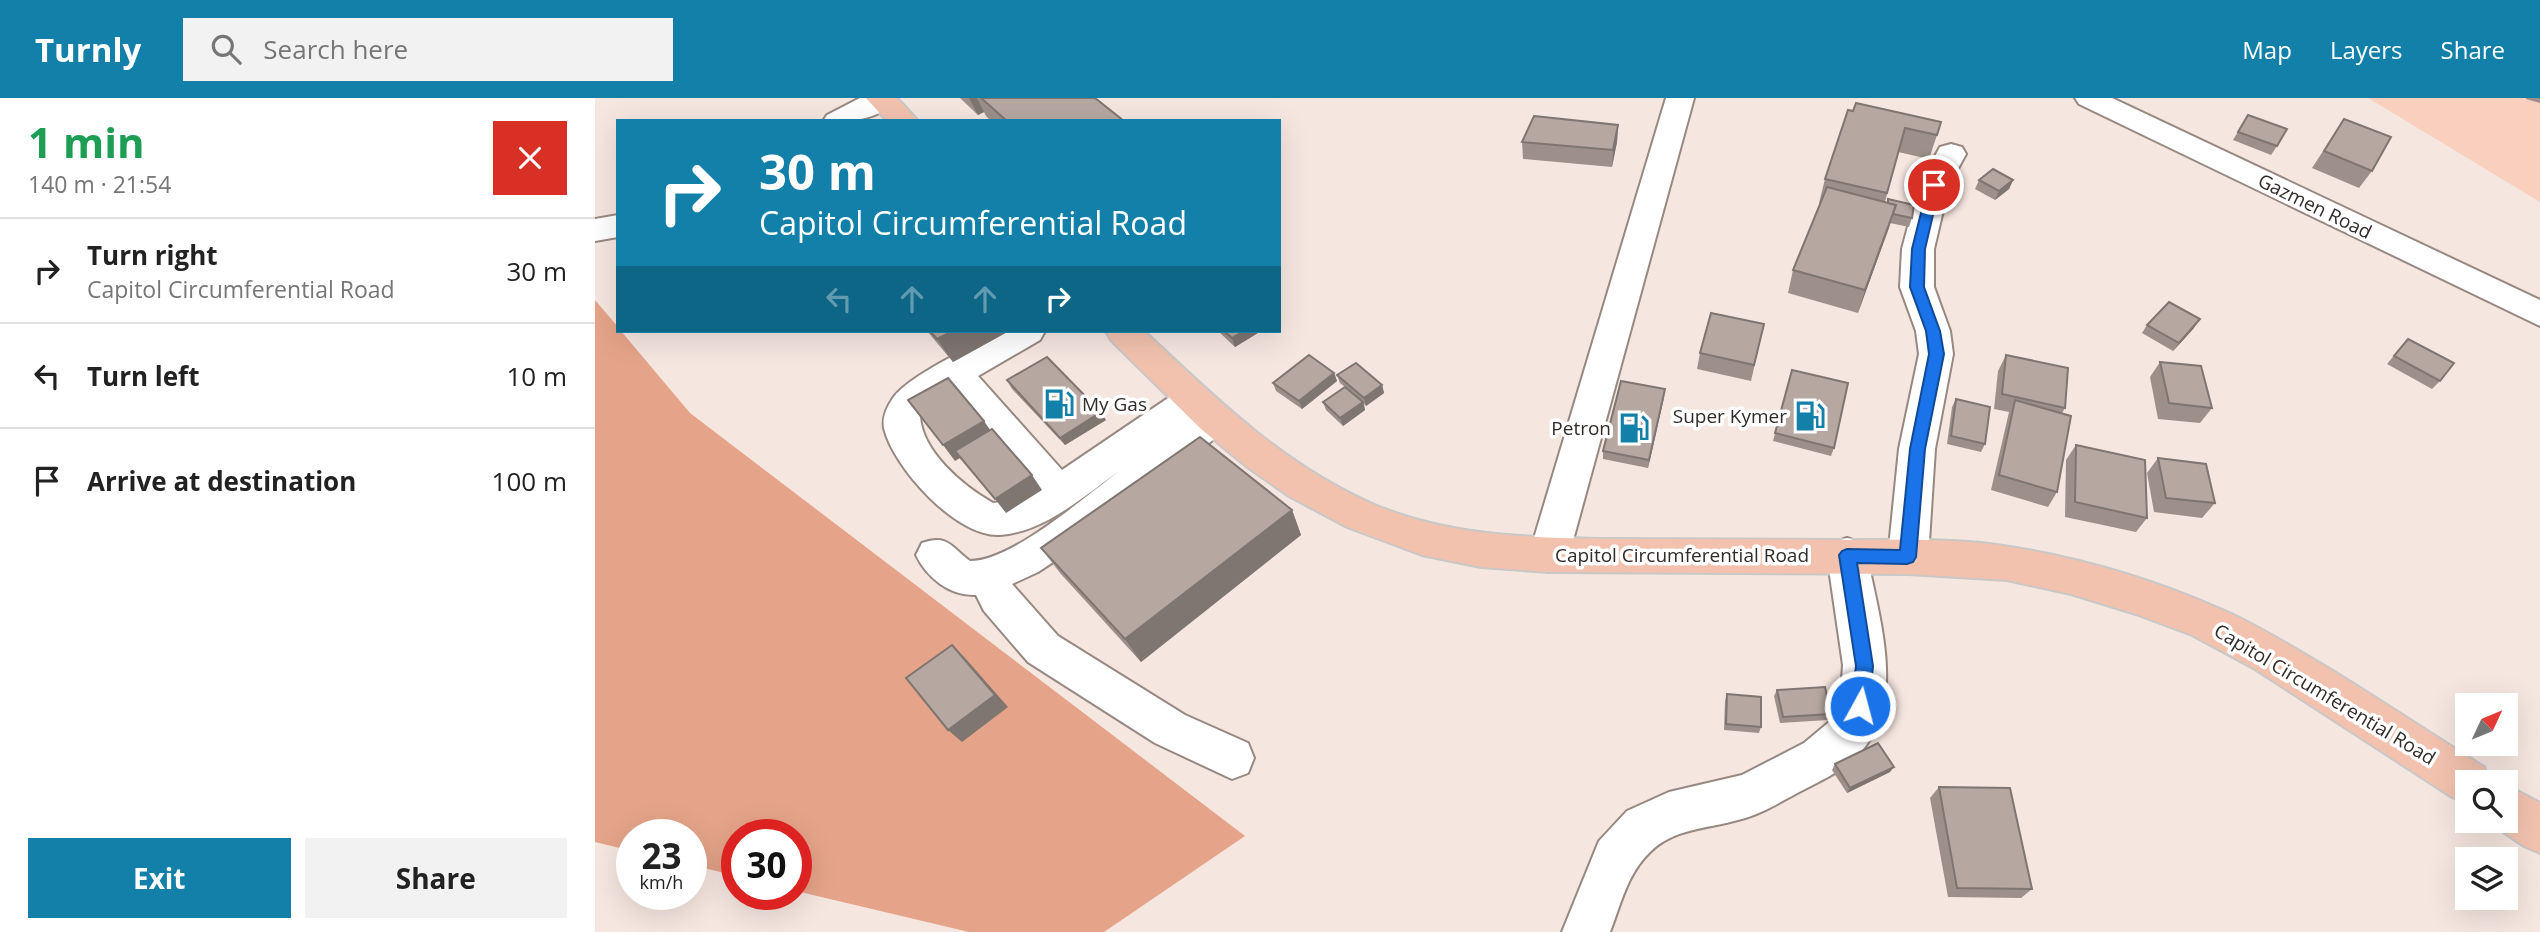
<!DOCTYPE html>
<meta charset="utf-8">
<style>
body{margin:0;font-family:"Open Sans",sans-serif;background:#f2f2f2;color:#222;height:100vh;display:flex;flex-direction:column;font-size:26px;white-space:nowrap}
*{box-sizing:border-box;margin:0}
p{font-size:23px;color:#767676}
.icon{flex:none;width:38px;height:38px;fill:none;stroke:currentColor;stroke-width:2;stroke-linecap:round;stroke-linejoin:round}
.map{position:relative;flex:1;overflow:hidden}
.side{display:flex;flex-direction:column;background:#fff;width:595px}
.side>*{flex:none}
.guide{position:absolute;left:21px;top:21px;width:665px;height:214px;border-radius:0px;box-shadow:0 7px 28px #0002;background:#1280a8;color:#fff;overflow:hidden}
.needle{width:46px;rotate:46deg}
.buttons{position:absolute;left:1860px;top:595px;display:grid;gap:14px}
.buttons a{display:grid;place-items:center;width:63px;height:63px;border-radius:0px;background:#fff;box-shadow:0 7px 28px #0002;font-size:35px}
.speed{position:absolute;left:21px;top:721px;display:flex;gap:14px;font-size:35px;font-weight:700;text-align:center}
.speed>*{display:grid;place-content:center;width:91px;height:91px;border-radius:50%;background:#fff;box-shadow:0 7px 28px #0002;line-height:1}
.speed small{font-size:18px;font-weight:400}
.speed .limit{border:10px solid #d22;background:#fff;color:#111}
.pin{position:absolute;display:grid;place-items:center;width:60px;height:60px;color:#fff;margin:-30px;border:4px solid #fff;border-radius:50%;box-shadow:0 2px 7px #0007}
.me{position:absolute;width:77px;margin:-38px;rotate:7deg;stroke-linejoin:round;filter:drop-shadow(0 0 5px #0008)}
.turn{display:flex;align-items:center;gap:24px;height:147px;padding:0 28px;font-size:32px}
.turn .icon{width:91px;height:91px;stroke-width:2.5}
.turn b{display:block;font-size:49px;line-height:60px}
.lanes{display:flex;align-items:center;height:66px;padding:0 28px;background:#0003;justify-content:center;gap:35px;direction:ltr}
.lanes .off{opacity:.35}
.round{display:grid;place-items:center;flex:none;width:74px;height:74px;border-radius:0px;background:#f2f2f2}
.headline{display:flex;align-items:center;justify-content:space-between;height:119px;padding:0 28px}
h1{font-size:42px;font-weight:700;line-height:52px;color:#1e9e55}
.cta{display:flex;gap:14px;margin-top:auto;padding:14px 28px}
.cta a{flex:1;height:80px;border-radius:0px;background:#1280a8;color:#fff;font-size:28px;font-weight:700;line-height:80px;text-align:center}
.cta a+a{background:#f2f2f2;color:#222}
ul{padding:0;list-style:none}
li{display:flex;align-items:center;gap:21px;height:105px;padding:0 28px;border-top:2px solid #e0e0e0}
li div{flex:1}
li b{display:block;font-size:26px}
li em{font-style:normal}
header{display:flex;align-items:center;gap:42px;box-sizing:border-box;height:98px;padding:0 35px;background:#1280a8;color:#fff}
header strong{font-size:33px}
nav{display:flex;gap:38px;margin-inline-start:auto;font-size:24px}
.search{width:490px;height:63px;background:#f2f2f2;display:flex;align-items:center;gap:18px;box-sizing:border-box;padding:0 24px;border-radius:0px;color:#767676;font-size:26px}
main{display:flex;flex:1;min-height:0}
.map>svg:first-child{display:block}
.green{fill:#f9cfbe}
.forest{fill:#e5a489}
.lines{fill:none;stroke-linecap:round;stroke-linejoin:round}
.minor-casing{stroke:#978882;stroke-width:4}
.major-casing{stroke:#c9c8c7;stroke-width:4}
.minor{fill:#fff;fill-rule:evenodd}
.major{fill:#f2c2af;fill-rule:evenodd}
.wall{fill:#9d908a}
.shaded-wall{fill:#7f7571}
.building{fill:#b6a7a1;stroke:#7f7571;stroke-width:2}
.route{fill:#1a73e8;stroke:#114b97;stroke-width:2}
.labels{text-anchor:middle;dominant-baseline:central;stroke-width:7;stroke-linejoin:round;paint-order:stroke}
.street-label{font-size:19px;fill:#312b29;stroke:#fff}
.poi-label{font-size:19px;fill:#312b29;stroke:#fff;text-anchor:end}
</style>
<header>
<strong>Turnly</strong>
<div class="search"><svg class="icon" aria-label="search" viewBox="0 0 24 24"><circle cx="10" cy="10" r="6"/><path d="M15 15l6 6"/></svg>Search here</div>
<nav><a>Map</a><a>Layers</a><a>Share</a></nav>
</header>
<main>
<section class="side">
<div class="headline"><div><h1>1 min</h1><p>140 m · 21:54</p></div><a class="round" style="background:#d93025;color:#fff"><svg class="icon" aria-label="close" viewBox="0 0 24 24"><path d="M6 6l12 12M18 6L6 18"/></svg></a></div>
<ul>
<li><svg class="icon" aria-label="right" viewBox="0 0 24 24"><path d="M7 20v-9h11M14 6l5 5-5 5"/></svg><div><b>Turn right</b><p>Capitol Circumferential Road</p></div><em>30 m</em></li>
<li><svg class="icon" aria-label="left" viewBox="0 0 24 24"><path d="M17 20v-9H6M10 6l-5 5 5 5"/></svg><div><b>Turn left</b></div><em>10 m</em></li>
<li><svg class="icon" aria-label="arrive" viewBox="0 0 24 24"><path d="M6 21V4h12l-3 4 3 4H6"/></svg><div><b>Arrive at destination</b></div><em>100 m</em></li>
</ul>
<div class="cta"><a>Exit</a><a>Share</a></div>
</section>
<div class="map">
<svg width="1945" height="834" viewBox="0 0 1945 834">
<rect width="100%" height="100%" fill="#f6e6e0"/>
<polygon class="green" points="1773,0 1945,0 1945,104"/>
<polygon class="forest" points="0,202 23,229 23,233 26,233 95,315 650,738 509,834 374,834 201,793 201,737 142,737 142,778 96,767 96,737 37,737 37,753 0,744"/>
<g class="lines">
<g class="minor-casing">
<g id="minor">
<path d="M265,0l35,1c-15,23 -48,22 -72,22l4,-6z"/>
<polygon points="1071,0 1099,0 974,457 968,469 954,474 940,469 934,457"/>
<polygon points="1480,0 1517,0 1945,202 1945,228 1484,6"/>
<polygon points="1356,46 1367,49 1371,56 1354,87 1339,151 1339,189 1355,233 1358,256 1340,351 1333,459 1327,471 1313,476 1299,471 1293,459 1304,351 1324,256 1321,233 1305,189 1307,151 1324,87 1345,49"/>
<polygon points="23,117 23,139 0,143 0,121"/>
<path d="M406,233h44l-5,9 -62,36 84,94 118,-80 13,-4 13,4 5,10 -4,7 7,-2 13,4 5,10 -5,10 -157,122 -32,21 -26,12 46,52 127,79 63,28 6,15 -6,15 -16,6 -77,-36 -127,-81 -44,-51 -8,-16c-26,1 -49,-17 -60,-40l6,-12c26,-9 29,4 48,18 44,0 118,-68 155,-94 -37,25 -78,65 -125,68 -43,3 -107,-68 -116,-107 -2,-11 3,-21 9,-30 16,-23 81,-52 108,-67zM355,294l84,97 -18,11 -23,3c-30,-17 -72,-52 -73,-88z"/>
<path d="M1252,440l14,5 6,12c11,61 41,147 -8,199 -15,16 -35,25 -54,35 -22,11 -42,25 -67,31 -31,9 -64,8 -88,32 -23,22 -29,52 -40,80h-48l37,-91 28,-30 42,-19 73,-17 62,-32 30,-25 6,-10 3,-43 -16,-110 6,-12z"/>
</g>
</g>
<g class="major-casing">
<g id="major">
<polygon points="271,0 302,0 323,23 292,23"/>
<path d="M511,233h38c71,67 141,136 233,175 76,31 156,32 237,33 79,0 157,0 235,1 52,0 109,-2 161,7 71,11 144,33 210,62 36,15 70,37 103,56 54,33 107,68 161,102l6,15h-23v21l-15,-6 -197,-128 -63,-34 -56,-21 -65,-20 -64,-14 -99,-6 -359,-2 -68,-5 -59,-12 -75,-28 -58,-31 -43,-30 -45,-37 -90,-89z"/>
<polygon points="1911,687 1945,705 1945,755 1929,748 1895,725 1894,723 1911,723"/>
</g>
</g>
<use href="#minor" class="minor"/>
<use href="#major" class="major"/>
</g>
<g class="wall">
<polygon points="365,0 500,0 529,23 396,23 391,18 389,14 383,17"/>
<polygon points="1931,0 1945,0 1945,5 1931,1"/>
<polygon points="1253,12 1342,37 1334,61 1303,54 1290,104 1317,120 1314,129 1295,125 1263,215 1193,195 1198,172 1226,105 1224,105 1230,81"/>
<polygon points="1653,17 1682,48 1676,57 1638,42"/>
<polygon points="1749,21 1777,73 1764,90 1717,70"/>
<polygon points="1023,27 1022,44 1017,69 928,61 927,44"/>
<polygon points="1384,82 1418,82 1414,91 1400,102 1380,91"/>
<polygon points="1169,226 1156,283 1102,271 1105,255"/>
<polygon points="1552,227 1599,230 1578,253 1547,235"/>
<polygon points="332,233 414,233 358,264"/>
<polygon points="623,233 666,233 640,249"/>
<polygon points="1813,241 1845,283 1837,291 1792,266"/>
<polygon points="1411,257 1470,310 1467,315 1462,394 1453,409 1396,392 1414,314 1399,311 1403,273"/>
<polygon points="1565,264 1617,310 1605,325 1563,321 1555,279"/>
<polygon points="1197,272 1239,350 1236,358 1178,343"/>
<polygon points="739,275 742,283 707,311 681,293 678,285"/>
<polygon points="742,277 787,287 789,295 771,308 769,306 770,312 748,328 731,312 728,304 750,289 745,285"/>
<polygon points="412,282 511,322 470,347 417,291"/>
<polygon points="1069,299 1053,370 1008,361 1008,353"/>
<polygon points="1361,301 1390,346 1386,354 1352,346 1357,309"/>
<polygon points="1481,347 1552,420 1541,434 1470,419 1471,362"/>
<polygon points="1563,360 1620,405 1607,420 1559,414 1552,375"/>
<polygon points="697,412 706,437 546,564 465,475 446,450"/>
<polygon points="1182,592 1236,616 1233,622 1185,625 1179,598"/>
<polygon points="1132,596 1166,629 1164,635 1129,632 1130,603"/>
<polygon points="1240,666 1295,674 1252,695 1237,672"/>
<polygon points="1344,689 1437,791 1426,800 1353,799 1335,700"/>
</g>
<g class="shaded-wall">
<polygon points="374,0 382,0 389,14 383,17"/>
<polygon points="1023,27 1022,44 1017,69 1018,52"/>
<polygon points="1418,82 1414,91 1400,102 1404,93"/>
<polygon points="1301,107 1294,130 1263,215 1270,192"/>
<polygon points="1605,221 1599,230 1578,253 1584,245"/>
<polygon points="358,233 414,233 358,264 342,241"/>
<polygon points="649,233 666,233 640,249 637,240"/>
<polygon points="739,275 742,283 707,311 704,303"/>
<polygon points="787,287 789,295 771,308 769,300"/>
<polygon points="1070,291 1069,299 1053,370 1054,362"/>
<polygon points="768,304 770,312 748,328 745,320"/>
<polygon points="506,314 511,322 470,347 465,340"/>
<polygon points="389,323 400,339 360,363 348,347"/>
<polygon points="437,377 447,392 411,415 400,401"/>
<polygon points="697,412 706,437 546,564 530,541"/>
<polygon points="357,547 370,560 413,609 367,644 353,632"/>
<polygon points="1299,669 1295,674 1252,695 1255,690"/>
</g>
<g class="building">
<polygon points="386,0 500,0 529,23 412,23"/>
<polygon points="1261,5 1346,24 1342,37 1310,30 1292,95 1230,81 1253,12 1258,13"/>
<polygon points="1653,17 1692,31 1682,48 1643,34"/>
<polygon points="939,18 1023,27 1018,52 927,44"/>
<polygon points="1749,21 1796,39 1777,73 1729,53"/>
<polygon points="1398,71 1418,82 1404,93 1384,82"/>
<polygon points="1232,89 1301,107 1270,192 1198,172"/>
<polygon points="1293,101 1319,107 1317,120 1298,116 1301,107 1293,105"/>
<polygon points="1574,204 1605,221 1584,245 1552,227"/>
<polygon points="1116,215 1169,226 1159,267 1105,255"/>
<polygon points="335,233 358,233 342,241"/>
<polygon points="629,233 649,233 637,240"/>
<polygon points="1813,241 1859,265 1845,283 1799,258"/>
<polygon points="714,257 739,275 704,303 678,285"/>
<polygon points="1411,257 1473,270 1470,310 1407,296"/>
<polygon points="452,259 506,314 465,340 412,282"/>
<polygon points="1565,264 1606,268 1617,310 1574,305"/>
<polygon points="761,265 787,287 769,300 742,277"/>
<polygon points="1197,272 1253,285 1239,350 1180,335"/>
<polygon points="353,280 389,323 348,347 313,302"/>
<polygon points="1026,283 1070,291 1054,362 1008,353"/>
<polygon points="750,289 768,304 745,320 728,304"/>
<polygon points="1361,301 1395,309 1390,346 1356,338"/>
<polygon points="1420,302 1476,318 1462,394 1404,377"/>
<polygon points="397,331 437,377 400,401 360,353"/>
<polygon points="605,339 697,412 530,541 446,450"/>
<polygon points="1481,347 1550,362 1552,420 1480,404"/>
<polygon points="1563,360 1611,366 1620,405 1571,400"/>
<polygon points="357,547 400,597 353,632 311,580"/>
<polygon points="1230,589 1236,616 1188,619 1182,592"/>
<polygon points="1132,596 1166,599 1166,629 1131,626"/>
<polygon points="1283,645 1299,669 1255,690 1240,666"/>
<polygon points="1344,689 1415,690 1437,791 1362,790"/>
</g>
<polygon class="route" points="1339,83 1345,87 1330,151 1329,189 1345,233 1349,256 1330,351 1321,459 1318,464 1312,466 1262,465 1278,568 1274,608 1271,614 1265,617 1259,614 1256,608 1261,568 1244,457 1247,453 1252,451 1305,452 1315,351 1334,256 1331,233 1315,189 1317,151 1333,87"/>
<defs>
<g id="fuel-bare" transform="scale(2.415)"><path d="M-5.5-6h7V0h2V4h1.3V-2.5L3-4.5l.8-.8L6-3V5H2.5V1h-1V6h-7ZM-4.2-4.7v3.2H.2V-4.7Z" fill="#1280a8" stroke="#fff" stroke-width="2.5" paint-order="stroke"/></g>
</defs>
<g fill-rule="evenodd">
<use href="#fuel-bare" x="464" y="306"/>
<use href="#fuel-bare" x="1215" y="318"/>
<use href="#fuel-bare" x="1039" y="330"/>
</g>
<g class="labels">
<g class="street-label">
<text transform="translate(1720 108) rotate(26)">Gazmen Road</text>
<text x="1087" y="457">Capitol Circumferential Road</text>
<text transform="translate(1730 596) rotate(31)">Capitol Circumferential Road</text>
</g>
<g class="poi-label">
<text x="487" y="306" text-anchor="start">My Gas</text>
<text x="1192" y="318">Super Kymer</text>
<text x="1016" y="330">Petron</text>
</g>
</g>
</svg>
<div class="buttons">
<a><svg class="needle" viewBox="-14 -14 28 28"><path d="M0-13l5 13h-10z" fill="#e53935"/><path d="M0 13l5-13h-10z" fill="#767676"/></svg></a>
<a><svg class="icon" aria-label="search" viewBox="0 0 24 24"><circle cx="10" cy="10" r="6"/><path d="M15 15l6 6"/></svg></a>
<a><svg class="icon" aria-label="layers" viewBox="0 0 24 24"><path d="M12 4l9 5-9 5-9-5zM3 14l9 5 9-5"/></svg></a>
</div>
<div class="speed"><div>23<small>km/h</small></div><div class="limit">30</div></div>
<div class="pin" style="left:1339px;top:87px;background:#d93025"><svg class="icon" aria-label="arrive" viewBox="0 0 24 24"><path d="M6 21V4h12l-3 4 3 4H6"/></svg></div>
<svg class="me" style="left:1265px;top:608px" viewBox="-20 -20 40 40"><circle r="17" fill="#1a73e8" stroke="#fff" stroke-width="3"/><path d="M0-11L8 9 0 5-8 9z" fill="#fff"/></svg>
<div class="guide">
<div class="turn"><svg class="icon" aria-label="right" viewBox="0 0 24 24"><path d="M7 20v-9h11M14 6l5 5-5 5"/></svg><div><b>30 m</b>Capitol Circumferential Road</div></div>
<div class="lanes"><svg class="icon off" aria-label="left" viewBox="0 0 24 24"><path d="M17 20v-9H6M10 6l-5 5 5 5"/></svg><svg class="icon off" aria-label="ahead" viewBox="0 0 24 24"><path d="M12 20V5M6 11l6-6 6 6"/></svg><svg class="icon off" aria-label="ahead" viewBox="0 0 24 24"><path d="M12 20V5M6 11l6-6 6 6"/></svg><svg class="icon" aria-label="right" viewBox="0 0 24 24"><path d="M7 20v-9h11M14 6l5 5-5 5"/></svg></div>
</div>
</div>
</main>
